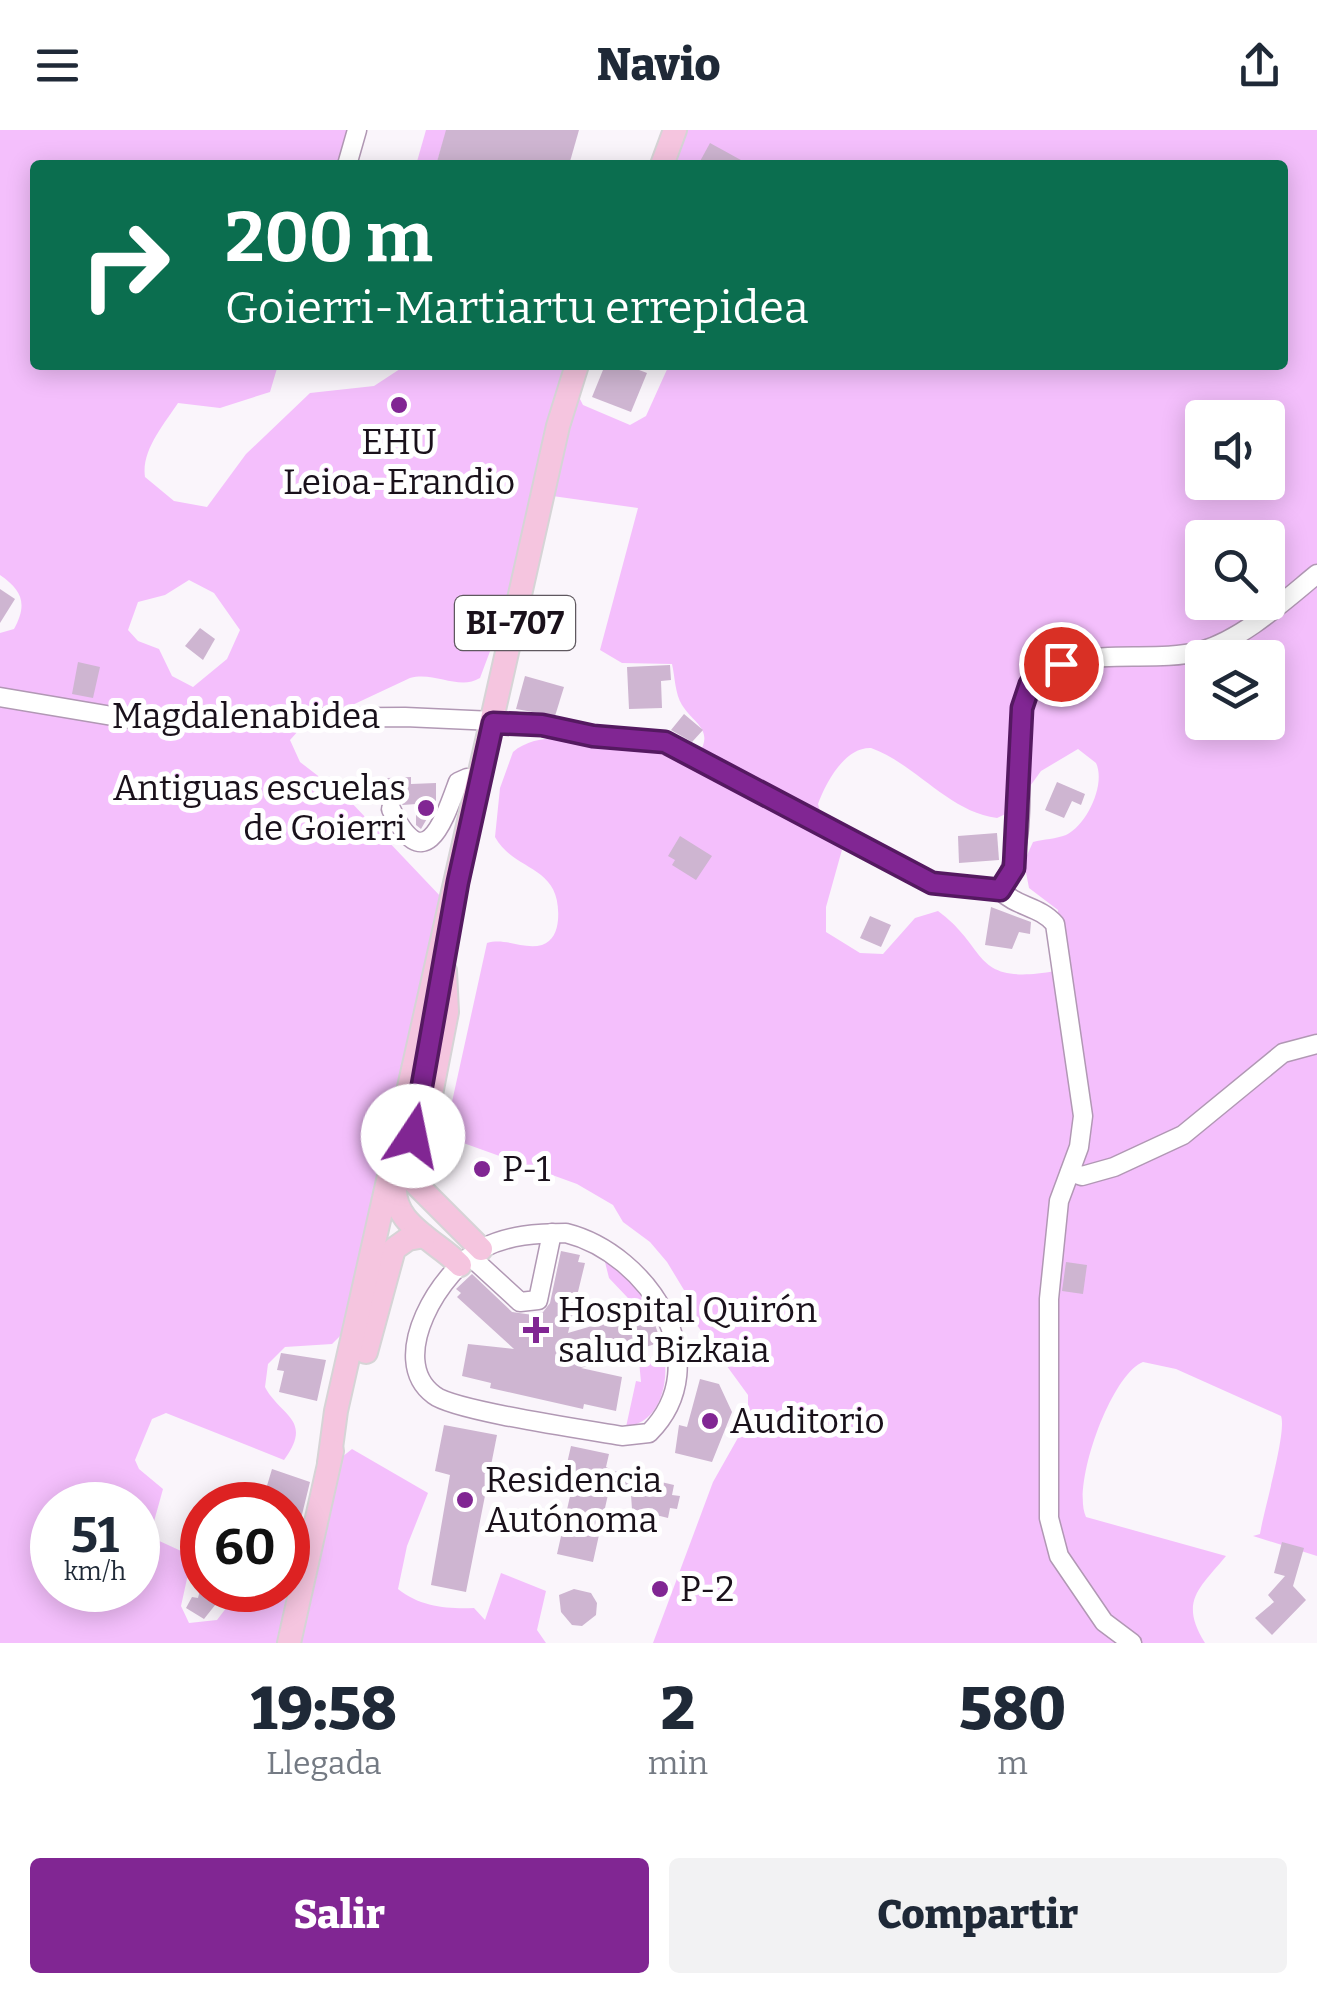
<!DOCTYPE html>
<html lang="es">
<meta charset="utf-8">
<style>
body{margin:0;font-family:Bitter,serif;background:#f2f2f3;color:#1f2937;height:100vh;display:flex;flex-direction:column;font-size:38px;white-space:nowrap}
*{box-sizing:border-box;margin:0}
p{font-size:32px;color:#747a83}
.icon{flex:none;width:55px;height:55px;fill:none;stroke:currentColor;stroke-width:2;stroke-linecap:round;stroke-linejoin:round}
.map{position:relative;height:1513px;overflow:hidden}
.details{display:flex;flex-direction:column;background:#fff;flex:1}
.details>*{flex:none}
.guide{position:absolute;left:30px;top:30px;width:1258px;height:210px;border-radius:10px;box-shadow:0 5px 25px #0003;background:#0b6e4f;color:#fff;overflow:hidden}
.controls{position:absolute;left:1185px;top:270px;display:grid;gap:20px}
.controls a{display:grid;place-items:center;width:100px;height:100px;border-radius:10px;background:#fff;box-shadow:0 5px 25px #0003;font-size:50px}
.speed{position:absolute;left:30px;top:1352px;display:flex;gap:20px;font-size:50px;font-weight:700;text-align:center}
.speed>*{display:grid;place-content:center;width:130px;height:130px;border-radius:50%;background:#fff;box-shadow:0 5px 25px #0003;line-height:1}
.speed small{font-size:25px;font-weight:400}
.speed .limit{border:15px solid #d22;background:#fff;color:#111}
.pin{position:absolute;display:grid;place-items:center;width:85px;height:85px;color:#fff;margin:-42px;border:5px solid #fff;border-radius:50%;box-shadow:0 2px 10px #0007}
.me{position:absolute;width:110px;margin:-55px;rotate:11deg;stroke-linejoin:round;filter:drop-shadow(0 0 8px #0008)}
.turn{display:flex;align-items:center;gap:35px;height:210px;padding:0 30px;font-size:45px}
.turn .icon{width:130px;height:130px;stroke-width:2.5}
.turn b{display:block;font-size:70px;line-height:85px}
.eta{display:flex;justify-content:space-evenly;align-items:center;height:170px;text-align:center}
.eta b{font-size:60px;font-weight:800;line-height:70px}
.cta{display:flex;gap:20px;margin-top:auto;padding:20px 30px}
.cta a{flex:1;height:115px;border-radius:10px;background:#812693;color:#fff;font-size:40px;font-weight:800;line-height:115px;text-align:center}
.cta a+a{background:#f2f2f3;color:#1f2937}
header{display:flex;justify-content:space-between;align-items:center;height:130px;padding:0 30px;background:#fff;font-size:45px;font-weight:800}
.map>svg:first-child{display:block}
.green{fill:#f4bffc;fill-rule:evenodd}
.building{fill:#ceb5d1}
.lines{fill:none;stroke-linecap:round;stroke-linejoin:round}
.minor-casing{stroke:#b198b4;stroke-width:21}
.major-casing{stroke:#d6d4d6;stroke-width:26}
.minor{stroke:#fff;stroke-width:18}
.major{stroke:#f5c5df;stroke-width:22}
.route-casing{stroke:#541960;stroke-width:25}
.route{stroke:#812693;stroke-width:18}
.poi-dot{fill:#812693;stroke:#fff;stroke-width:4}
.labels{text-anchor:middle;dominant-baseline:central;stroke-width:10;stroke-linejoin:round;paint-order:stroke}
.shield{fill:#fff;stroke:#5f585f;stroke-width:2.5}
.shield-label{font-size:32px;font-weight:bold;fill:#1a111b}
.poi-label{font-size:35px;fill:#1a111b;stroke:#fff;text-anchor:start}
.street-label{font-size:35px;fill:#1a111b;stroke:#fff}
</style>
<header><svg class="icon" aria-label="menu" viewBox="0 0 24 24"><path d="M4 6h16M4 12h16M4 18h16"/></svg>Navio<svg class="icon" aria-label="share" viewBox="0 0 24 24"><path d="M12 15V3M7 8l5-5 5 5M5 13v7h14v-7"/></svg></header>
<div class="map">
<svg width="1317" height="1513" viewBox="0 0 1317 1513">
<rect width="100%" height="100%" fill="#faf5fb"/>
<g class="green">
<path d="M0,0h348l-10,35h-303v200h243l-8,27 -50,16 -42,-5c-14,21 -37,48 -33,74l29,24 33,6 39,-53 64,-61 64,-7 32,-21h173l-1,30 5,10 47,20 16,-9 23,-51h613v-200h-612l14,-35h633v1426l-64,-20 7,-2c4,-25 27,-102 21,-118l-105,-47 -33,-7c-32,12 -72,124 -57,155l140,39c-27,33 -47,45 -21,87h-552l60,-161 35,-62v-25l-54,-74 -7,-26 -20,-33 -17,-20 -27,-20 -10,-17 -36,-21 -122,-44 -7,-20 39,-177c18,-6 36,7 55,2 11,-4 15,-14 16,-25 4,-56 -43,-47 -63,-83l5,-49 13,-36c42,-36 136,10 186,2 15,-25 -5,-30 -17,-49 -7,-11 -7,-28 -10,-41l-50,-1 -22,-13 38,-142 -107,-15 -20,102 -31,83c-21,13 -45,-7 -70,0l-111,52 -9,10 10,22 48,37 94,99 -98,434 -12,12 -47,3 -17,17 -3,23c15,29 49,32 19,73l-118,-47 -14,6 -17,41 4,9 24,20 -10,36 2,14 37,17 -11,50 8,17 28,-3 23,-30h48v-23l17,-21 37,-89 10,-8 76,44 -21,53 -9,43c22,18 50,20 76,19l11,12 16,-47 45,18 -9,39 9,13h-546v-1010l14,-4c14,-25 8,-39 -14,-54zM1202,288h66v64h-66zM1202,408h66v64h-66zM189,450l25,13 26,37 -13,29 -34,28 -21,-11 -13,-27 -21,-8 -10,-11 10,-28 27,-7zM1202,528h66v64h-66zM871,618c46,17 78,64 126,70l15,-7 29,-40 37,-22 18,14c10,21 -9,62 -30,72 -10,4 -22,4 -33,7l-9,20 5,26 29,22 -2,61c-86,15 -66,-22 -118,-60l-23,7 -32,36 -23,-1 -34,-21v-25l19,-68 -23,-20 -4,-15c8,-22 27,-57 53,-56zM52,1375h86v85h-86z"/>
<polygon points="426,0 447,0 436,35 416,35"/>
<polygon points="604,1128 636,1154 658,1191 654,1192 651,1184 645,1186 609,1148"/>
<path d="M664,1224c5,29 -3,68 -38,73l10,-46 5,1 -2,-21z"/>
</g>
<g class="building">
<polygon points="446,0 579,0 569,35 436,35"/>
<polygon points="710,13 750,35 698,35"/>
<polygon points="605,235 626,235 647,243 631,282 592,267"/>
<polygon points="0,459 15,469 0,493"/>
<polygon points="200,498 215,509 203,530 185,516"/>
<polygon points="78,532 100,537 93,568 72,564"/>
<polygon points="670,535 671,550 661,551 662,578 629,579 627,537"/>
<polygon points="525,546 564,557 555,586 516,579"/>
<polygon points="684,584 703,600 692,612 671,600"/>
<polygon points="411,647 411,654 436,653 436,673 421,699 416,695 416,674 403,675 392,667 382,671 381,656 387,656 387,648"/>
<polygon points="1057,652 1085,664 1081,675 1072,671 1064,688 1045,680"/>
<polygon points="997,703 999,730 959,733 958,706"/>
<polygon points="680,706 712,726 696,750 672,735 675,730 668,726"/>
<polygon points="991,777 1031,792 1030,804 1019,802 1012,819 985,815"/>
<polygon points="870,786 891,795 881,817 860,808"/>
<polygon points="561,1121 580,1125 578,1132 585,1133 568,1203 643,1181 654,1192 659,1206 652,1208 655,1214 581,1238 622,1247 616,1281 584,1274 583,1279 490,1258 491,1253 462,1246 468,1214 514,1219 457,1167 461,1163 456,1159 472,1144 512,1182 540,1186 550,1173"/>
<polygon points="1066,1132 1087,1135 1083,1164 1062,1161"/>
<polygon points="281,1223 326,1230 317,1271 279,1262 284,1241 277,1240"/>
<polygon points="700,1249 719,1254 732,1282 712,1332 675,1323 679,1295 687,1297"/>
<polygon points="444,1295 497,1305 466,1462 431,1455 450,1345 435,1341"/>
<polygon points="571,1316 609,1324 606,1337 614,1341 674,1355 672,1365 680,1366 677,1379 670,1378 668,1388 632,1379 631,1365 609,1360 593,1432 557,1424 573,1353 563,1351"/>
<polygon points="272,1339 310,1352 297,1405 288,1403 288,1375 268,1375 272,1361 266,1359"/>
<polygon points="1282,1412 1304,1418 1293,1456 1306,1470 1272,1505 1255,1488 1274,1472 1268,1465 1285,1446 1274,1443"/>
<polygon points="574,1459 591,1463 597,1473 596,1485 582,1496 572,1495 561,1482 559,1465"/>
<polygon points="200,1460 227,1460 204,1489 186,1478 192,1467 198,1468"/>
</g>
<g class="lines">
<g class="minor-casing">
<g id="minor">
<polyline points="347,35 357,0"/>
<polyline points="0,567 130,589 405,587 516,592 593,606 665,612 931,753 1000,760"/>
<path d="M391,679c34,71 53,11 67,-27l9,-4 14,4"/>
<path d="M1000,760c16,17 40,16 55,34l28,192 -4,31 -20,54 -10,98v219l10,38 45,66 28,21"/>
<path d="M1000,760c36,-55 9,-140 29,-206 48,-44 115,-18 172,-33 42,-12 83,-50 116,-77"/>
<polyline points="1070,1042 1082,1046 1114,1037 1183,1005 1283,923 1317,914"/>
<path d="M566,1103c83,21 153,130 83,200l-27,3c-34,-6 -168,-25 -188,-41 -49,-36 8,-127 49,-147 26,-13 54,-15 83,-15z"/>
<polyline points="471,1127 520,1172 538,1170 552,1103"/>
</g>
</g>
<g class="major-casing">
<g id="major">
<polyline points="662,35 675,0"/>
<polyline points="445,841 447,882 414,1052 481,1119"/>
<path d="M396,1050c-9,42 40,60 64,85"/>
<polyline points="366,1222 394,1119 408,1109 424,1106"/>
<polyline points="329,1333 336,1281 558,296 577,235"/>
<polyline points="289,1513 332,1321"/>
</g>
</g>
<use href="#minor" class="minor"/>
<use href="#major" class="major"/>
</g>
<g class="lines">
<g class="route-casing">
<polyline id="route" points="413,1006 458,752 493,593 542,595 593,606 665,612 932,753 1000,760 1014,738 1022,578 1030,554 1061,534"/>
</g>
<use href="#route" class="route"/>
</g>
<g class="poi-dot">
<circle cx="399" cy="275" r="10"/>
<circle cx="426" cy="678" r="10"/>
<circle cx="482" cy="1039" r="10"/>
<path d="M531 1185h10v10h10v10h-10v10h-10v-10h-10v-10h10z"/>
<circle cx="710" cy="1291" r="10"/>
<circle cx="465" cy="1370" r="10"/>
<circle cx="660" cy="1459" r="10"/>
</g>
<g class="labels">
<rect class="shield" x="455" y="466" width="120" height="54" rx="8"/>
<g class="shield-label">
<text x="515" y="493">BI-707</text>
</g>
<g class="poi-label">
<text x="399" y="312" text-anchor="middle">EHU<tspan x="399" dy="40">Leioa-Erandio</tspan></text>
<text x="406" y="658" text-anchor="end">Antiguas escuelas<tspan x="406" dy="40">de Goierri</tspan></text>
<text x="502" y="1039">P-1</text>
<text x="558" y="1180">Hospital Quirón<tspan x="558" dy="40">salud Bizkaia</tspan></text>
<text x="730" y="1291">Auditorio</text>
<text x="485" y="1350">Residencia<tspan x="485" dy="40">Autónoma</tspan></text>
<text x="680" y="1459">P-2</text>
</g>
<g class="street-label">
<text x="246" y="586">Magdalenabidea</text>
</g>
</g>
</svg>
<div class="controls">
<a><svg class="icon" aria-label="sound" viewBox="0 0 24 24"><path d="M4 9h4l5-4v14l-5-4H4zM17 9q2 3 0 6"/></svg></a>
<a><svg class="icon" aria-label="search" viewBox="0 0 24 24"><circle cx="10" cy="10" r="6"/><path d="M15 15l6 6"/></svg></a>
<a><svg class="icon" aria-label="layers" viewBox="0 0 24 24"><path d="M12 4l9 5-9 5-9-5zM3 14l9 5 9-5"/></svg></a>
</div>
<div class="speed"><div>51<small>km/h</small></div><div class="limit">60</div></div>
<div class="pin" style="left:1061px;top:534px;background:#d93025"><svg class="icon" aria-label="arrive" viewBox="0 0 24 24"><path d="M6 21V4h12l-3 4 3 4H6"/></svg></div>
<svg class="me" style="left:413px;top:1006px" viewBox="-20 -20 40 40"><circle r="19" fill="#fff"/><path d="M0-13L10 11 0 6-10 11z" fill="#812693"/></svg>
<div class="guide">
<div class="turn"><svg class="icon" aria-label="right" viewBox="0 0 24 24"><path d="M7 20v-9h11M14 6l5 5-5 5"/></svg><div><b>200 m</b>Goierri-Martiartu errepidea</div></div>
</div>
</div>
<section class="details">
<div class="eta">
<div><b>19:58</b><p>Llegada</p></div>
<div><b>2</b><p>min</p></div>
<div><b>580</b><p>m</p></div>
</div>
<div class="cta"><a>Salir</a><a>Compartir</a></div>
</section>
